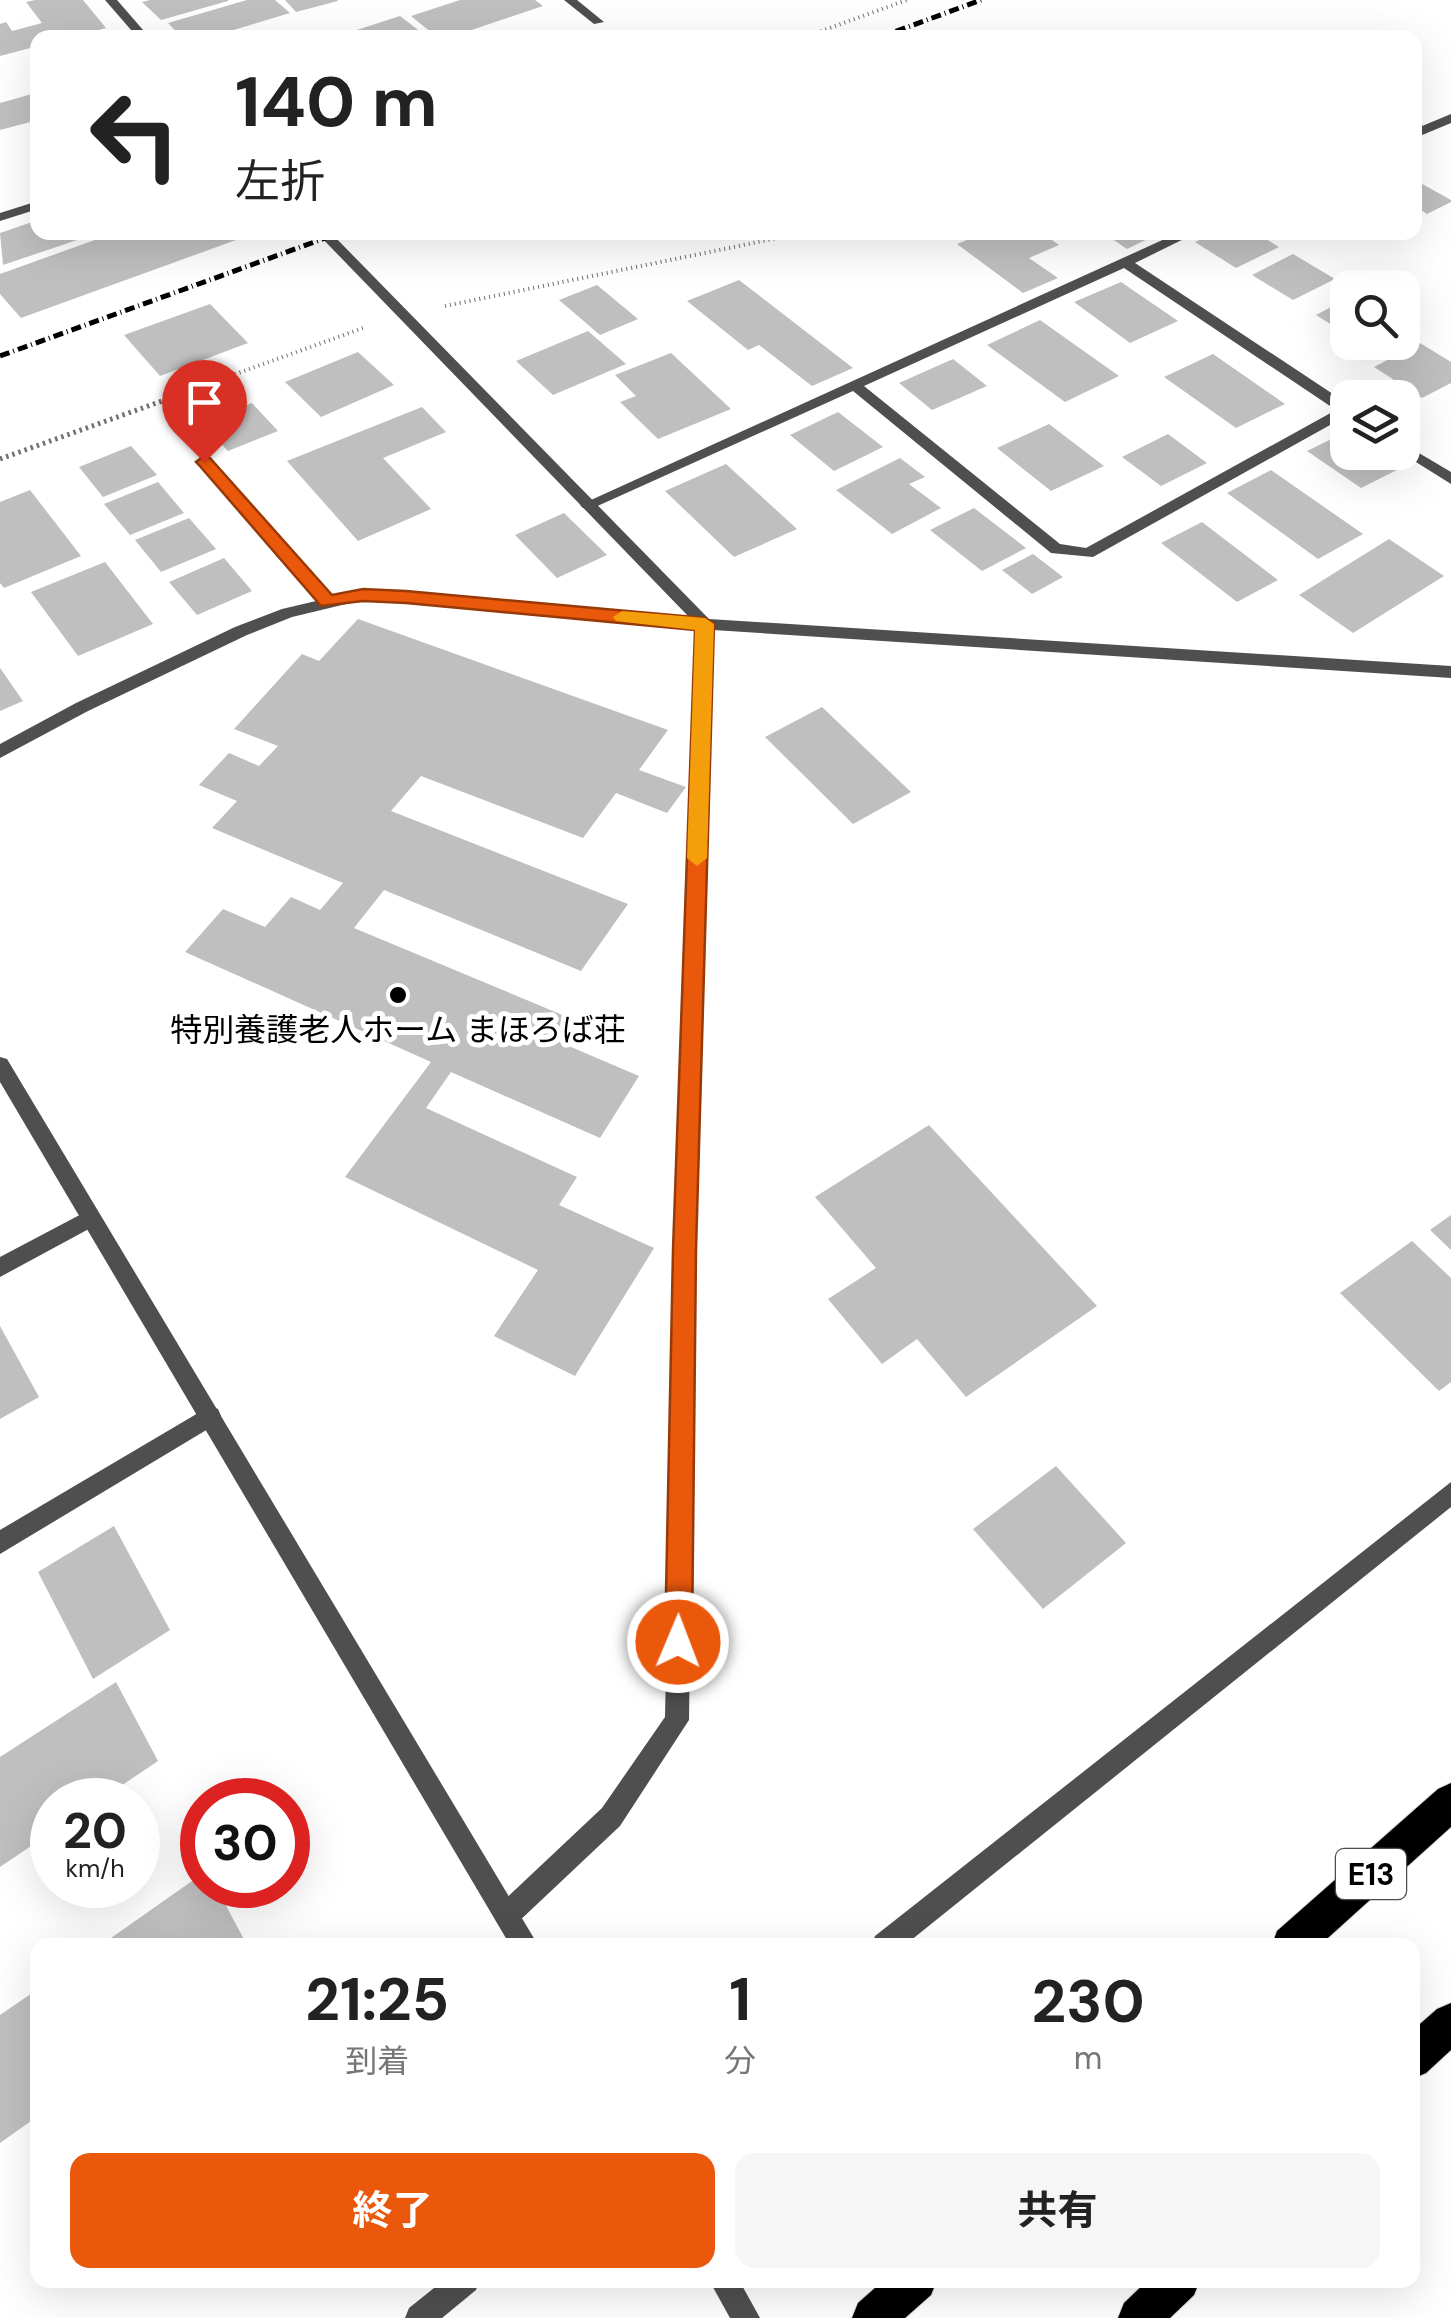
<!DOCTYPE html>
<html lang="ja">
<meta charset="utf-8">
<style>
body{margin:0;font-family:"DM Sans","Noto Sans JP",sans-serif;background:#f6f6f6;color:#222;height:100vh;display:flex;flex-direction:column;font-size:38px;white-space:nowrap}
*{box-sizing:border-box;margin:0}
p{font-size:32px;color:#767676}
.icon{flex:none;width:55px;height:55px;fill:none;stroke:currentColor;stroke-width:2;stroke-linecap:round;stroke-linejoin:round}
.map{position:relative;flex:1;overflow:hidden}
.side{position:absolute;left:30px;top:1938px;width:1390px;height:350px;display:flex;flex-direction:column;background:#fff;border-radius:20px;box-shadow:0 10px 40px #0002}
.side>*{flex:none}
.hud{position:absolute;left:30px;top:30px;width:1392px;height:210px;border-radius:20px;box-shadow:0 10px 40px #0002;background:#fff;color:#222;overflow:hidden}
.buttons{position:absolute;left:1330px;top:270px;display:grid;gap:20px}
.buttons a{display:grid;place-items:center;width:90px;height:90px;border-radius:20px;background:#fff;box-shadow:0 10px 40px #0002;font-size:50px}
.speed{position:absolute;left:30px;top:1778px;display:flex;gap:20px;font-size:50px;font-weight:700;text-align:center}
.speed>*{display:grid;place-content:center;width:130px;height:130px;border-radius:50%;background:#fff;box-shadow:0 10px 40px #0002;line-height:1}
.speed small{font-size:25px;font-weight:400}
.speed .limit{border:15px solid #d22;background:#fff;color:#111}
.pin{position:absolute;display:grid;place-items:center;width:85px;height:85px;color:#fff;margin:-102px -42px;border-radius:50% 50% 50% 0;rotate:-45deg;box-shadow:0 0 10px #0007}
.pin .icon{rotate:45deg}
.me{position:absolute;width:110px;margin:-55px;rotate:1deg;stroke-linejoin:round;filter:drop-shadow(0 0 8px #0008)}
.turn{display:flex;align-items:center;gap:35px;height:210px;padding:0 40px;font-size:45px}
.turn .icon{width:130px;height:130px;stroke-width:2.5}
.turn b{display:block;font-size:70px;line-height:85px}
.eta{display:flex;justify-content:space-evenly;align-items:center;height:170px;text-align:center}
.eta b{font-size:60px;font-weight:700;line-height:70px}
.primary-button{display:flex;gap:20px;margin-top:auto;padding:20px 40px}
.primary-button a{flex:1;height:115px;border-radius:20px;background:#ea580c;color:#fff;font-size:40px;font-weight:700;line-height:115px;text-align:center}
.primary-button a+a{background:#f6f6f6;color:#222}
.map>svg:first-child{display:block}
.building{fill:#bfbfbf}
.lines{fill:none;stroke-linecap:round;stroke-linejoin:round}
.motorway-casing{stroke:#dbdbdb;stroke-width:2}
.path-far1{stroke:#717171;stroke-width:4;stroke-dasharray:1 4;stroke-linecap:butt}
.path{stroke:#717171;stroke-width:5;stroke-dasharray:2.5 4;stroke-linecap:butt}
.service{fill:#4f4f4f;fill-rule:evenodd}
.minor{fill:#4f4f4f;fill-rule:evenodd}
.tertiary{fill:#4f4f4f;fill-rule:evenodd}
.motorway{fill:#000;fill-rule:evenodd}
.rail{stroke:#000;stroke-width:5;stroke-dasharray:10 4 1 4;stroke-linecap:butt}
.route{fill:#ea580c;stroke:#983908;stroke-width:2.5}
.slow{fill:#f59e0b}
.poi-dot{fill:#000;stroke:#fff;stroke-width:4}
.labels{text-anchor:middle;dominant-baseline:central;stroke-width:10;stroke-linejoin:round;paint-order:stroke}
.shield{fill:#fff;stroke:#4c4c4c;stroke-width:2.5}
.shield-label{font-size:30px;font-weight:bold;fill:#000}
.poi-label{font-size:32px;fill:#000;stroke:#fff}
</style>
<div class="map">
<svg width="1451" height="2318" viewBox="0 0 1451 2318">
<rect width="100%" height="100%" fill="#fff"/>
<g class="building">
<polygon points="35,0 83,0 106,28 69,38 38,38 38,46 0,56 0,24 6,22 12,31 42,23 26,2"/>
<polygon points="150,0 228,0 228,1 161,20 142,2"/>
<polygon points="247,0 275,0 290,13 207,38 182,38 168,23"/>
<polygon points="285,0 337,0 338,1 296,12"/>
<polygon points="460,0 535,0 543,6 448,38 438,38 411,16"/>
<polygon points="400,16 426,36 335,38 335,37"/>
<polygon points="32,94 38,102 38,120 0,130 0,103"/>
<polygon points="1415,180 1451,200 1451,202 1427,214 1415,206"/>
<polygon points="38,220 38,232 86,232 89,236 3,265 0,233"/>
<polygon points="117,232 229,232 236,240 21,318 0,294 0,274"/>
<polygon points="986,232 1041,232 1059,245 1029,258 1058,278 1023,293 957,244"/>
<polygon points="1102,232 1162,232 1127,249"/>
<polygon points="1216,232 1255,232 1279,247 1236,268 1195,242"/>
<polygon points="1293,254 1335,279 1293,300 1252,275"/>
<polygon points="739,280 853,368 812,386 759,345 748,350 687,301"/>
<polygon points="1121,282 1178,321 1130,343 1074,302"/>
<polygon points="597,285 638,319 600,335 559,300"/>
<polygon points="1348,298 1348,335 1316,315"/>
<polygon points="210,304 248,343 160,376 124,335"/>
<polygon points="1040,320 1119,376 1065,402 987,345"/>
<polygon points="588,331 626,364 553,395 516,361"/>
<polygon points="1420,343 1451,362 1451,383 1422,398 1374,367"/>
<polygon points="358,352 394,385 321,417 285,382"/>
<polygon points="671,353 731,409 658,439 620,402 636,396 615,375"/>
<polygon points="1213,354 1285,404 1236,428 1164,377"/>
<polygon points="953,359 987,386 932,410 899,383"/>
<polygon points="252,403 278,431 228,451 202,423"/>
<polygon points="422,407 446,432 383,458 431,509 358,541 287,461"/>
<polygon points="838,412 883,447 834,471 790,435"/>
<polygon points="1049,424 1104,466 1051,491 997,448"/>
<polygon points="1348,431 1348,452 1376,452 1399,469 1361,488 1307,451"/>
<polygon points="1168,434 1207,463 1161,486 1122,457"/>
<polygon points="131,446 157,475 103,497 79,467"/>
<polygon points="900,458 925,477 909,484 941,508 892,534 836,490"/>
<polygon points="726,464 797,529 734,557 665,491"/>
<polygon points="1271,470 1363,534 1318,559 1227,493"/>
<polygon points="158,482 184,513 130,535 104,504"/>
<polygon points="30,490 81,556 4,588 0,583 0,502"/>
<polygon points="974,508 1026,548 982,571 930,530"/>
<polygon points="564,513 607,555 557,578 515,535"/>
<polygon points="189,518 216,549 161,572 135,540"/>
<polygon points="1202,522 1278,580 1237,602 1161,543"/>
<polygon points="1389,539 1444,576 1353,633 1299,595"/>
<polygon points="1033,554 1063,577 1032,594 1002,570"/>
<polygon points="224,558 252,591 197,615 169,582"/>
<polygon points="105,562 153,624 78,656 31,592"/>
<polygon points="358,619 668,730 639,770 686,787 667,813 616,793 583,838 421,776 391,811 628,904 581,971 384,890 354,928 572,1019 557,1041 639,1076 600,1138 451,1072 426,1108 577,1177 559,1205 654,1248 575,1376 494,1336 538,1270 345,1177 431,1062 185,952 223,909 265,927 291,897 320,910 343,883 212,828 237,801 199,785 229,753 259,766 278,746 234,729 302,654 319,661"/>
<polygon points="0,668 23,701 0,711"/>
<polygon points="822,707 911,792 853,824 765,737"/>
<polygon points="929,1125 1097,1306 966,1397 917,1339 882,1364 828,1299 876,1268 815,1197"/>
<polygon points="1451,1215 1451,1250 1430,1230"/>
<polygon points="1412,1241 1451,1278 1451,1382 1439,1391 1340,1293"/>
<polygon points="0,1326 39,1397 0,1419"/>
<polygon points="1056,1466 1126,1543 1043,1609 973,1529"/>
<polygon points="114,1526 170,1630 93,1679 38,1572"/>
<polygon points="116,1682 158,1761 100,1800 52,1800 52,1832 0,1867 0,1757"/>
<polygon points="202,1874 202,1885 215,1885 247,1945 101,1945"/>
<polygon points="38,1989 38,2116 0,2143 0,2015"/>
</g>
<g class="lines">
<g class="motorway-casing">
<g id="motorway">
<polygon points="1451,1783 1451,1827 1320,1945 1272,1945 1277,1931 1438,1789"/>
<polygon points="1451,2003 1451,2050 1426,2073 1412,2079 1412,2031 1437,2009"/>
<polygon points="884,2280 937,2280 931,2295 905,2318 852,2318 858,2303"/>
<polygon points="1148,2280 1200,2280 1194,2295 1170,2318 1118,2318 1124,2303"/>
</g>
</g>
<g class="path-far1">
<polyline points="802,38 907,0"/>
<polyline points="445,306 807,232"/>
<polyline points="169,398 366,327"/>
</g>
<polyline class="path" points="0,459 176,396"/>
<g class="service">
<polygon points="564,0 577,0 604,22 594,24"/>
<polygon points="1451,114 1451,123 1415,138 1415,129"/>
<path d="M1180,232h18l-63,31 213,141v11l-255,142 -42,-4 -198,-162 -260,117h-10l-3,-3zM1124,268l212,142 -250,138 -26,-4 -196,-158z"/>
<polygon points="1402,443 1451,472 1451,484 1400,452"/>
<polygon points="205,457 210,459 334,597 334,605 322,605 200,465 200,459"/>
<polygon points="91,1209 98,1212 101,1218 98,1224 0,1277 0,1257"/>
<polygon points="210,1406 218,1409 221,1416 218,1423 0,1554 0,1530"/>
<polygon points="1451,1482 1451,1507 905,1945 871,1945 875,1936"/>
<polygon points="444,2280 480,2280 476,2290 442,2318 405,2318 409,2308"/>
</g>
<g class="minor">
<polygon points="105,0 117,0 150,38 138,38"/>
<polygon points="38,201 38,209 0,221 0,213"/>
<polygon points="316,232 330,232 709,619 1451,666 1451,678 713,630 695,1250 689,1720 620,1826 516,1924 507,1928 498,1924 494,1915 498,1906 602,1808 665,1717 675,1250 697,629 363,600 292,617 247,635 88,711 0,758 0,744 76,703 235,627 282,609 363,590 689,617"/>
</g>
<g class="tertiary">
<polygon points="0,1057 7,1059 538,1945 510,1945 0,1082"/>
<polygon points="709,2280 739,2280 760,2318 730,2318"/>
</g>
<use href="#motorway" class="motorway"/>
<g class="rail">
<polyline points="878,38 981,0"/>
<polyline points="0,356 342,232"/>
</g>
</g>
<polygon class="route" points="204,456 210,458 332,595 363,589 406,591 705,618 714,624 696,1250 692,1642 688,1651 678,1655 669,1651 665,1642 673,1250 695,630 406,603 363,601 321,606 199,465 196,462"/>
<polygon class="slow" points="622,611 705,618 714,624 707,858 697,866 687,858 695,630 616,621 613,617"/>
<circle class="poi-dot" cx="398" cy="995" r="10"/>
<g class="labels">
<rect class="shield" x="1336" y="1849" width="70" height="50" rx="8"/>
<g class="shield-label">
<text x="1371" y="1874">E13</text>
</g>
<g class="poi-label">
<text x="398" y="1030">特別養護老人ホーム まほろば荘</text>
</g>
</g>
</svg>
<div class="buttons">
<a><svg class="icon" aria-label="search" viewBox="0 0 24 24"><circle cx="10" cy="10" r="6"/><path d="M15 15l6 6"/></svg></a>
<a><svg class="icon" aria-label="layers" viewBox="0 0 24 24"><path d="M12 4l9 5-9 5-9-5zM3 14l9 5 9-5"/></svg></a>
</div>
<div class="speed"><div>20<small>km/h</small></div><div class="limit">30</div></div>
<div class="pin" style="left:204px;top:462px;background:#d93025"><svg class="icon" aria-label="arrive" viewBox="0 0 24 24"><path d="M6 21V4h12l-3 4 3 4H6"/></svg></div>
<svg class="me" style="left:678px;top:1642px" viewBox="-20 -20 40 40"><circle r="17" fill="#ea580c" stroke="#fff" stroke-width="3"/><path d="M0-11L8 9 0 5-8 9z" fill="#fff"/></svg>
<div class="hud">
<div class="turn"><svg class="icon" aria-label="left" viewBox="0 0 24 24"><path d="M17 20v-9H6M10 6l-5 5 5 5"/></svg><div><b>140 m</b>左折</div></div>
</div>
<section class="side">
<div class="eta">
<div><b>21:25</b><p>到着</p></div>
<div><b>1</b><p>分</p></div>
<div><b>230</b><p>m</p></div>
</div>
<div class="primary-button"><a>終了</a><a>共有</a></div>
</section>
</div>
